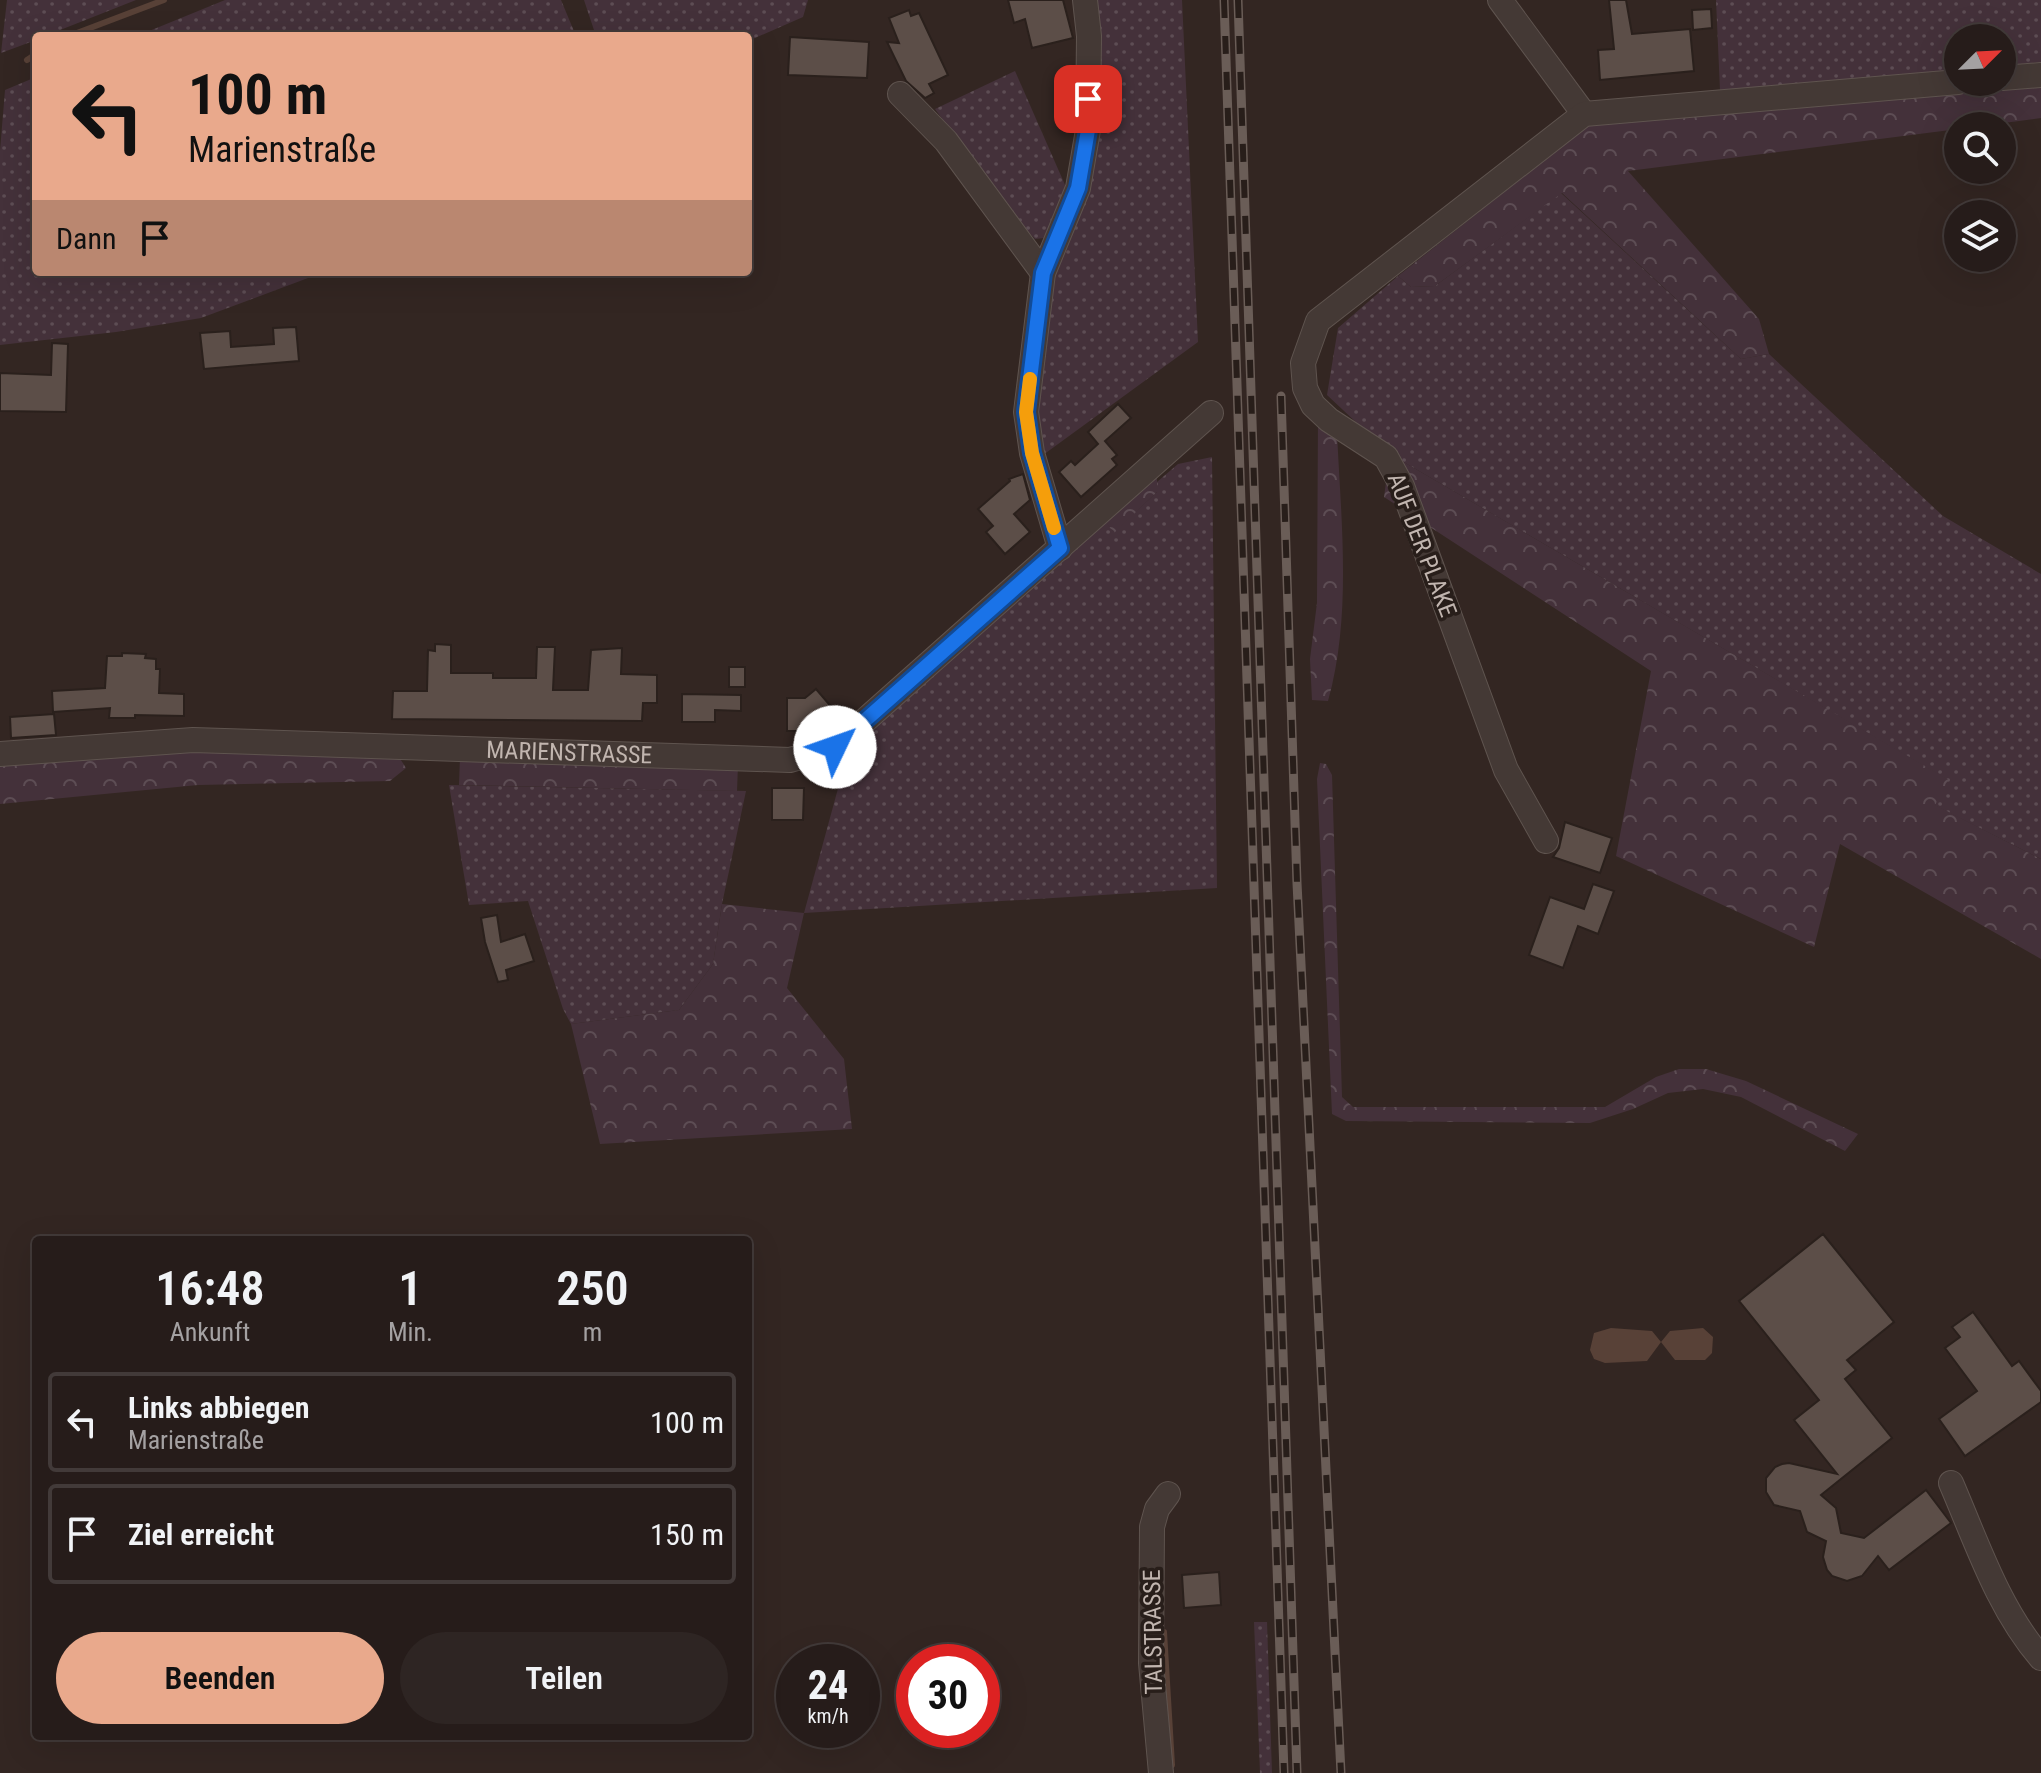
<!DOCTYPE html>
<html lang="de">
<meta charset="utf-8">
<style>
body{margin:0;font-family:"Roboto Condensed",sans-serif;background:#2e2523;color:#f1f3f6;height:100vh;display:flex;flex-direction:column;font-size:30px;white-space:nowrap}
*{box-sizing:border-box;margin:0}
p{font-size:26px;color:#a4a1a2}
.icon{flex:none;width:44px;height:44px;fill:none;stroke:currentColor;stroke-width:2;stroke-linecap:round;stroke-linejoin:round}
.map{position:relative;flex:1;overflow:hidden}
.details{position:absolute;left:32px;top:1236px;width:720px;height:504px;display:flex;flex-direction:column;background:#261c1a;border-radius:8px;box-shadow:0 8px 32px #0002,0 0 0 2px #423a39}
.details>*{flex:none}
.guide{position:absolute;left:32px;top:32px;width:720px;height:244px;border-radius:8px;box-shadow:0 8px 32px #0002,0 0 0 2px #423a39;background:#e9a98c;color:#111;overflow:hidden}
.needle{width:52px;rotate:66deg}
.buttons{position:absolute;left:1944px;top:24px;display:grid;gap:16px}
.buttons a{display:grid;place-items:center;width:72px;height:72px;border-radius:50%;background:#261c1a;box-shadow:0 8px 32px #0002,0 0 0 2px #423a39;font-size:40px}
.speed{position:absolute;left:776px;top:1644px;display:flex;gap:16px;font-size:40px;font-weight:700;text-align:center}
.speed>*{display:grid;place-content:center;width:104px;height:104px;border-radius:50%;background:#261c1a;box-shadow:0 8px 32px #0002,0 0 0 2px #423a39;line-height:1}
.speed small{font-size:20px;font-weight:400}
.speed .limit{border:12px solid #d22;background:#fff;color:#111}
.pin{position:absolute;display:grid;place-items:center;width:68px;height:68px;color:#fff;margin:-34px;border-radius:16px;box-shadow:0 4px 12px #0006}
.me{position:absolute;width:88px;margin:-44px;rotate:48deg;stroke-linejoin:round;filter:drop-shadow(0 0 6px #0008)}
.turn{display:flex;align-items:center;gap:28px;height:168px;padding:0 24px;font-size:36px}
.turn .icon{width:104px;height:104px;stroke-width:2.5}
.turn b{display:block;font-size:56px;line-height:68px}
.then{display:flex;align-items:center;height:76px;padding:0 24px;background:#0003;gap:16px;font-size:30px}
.eta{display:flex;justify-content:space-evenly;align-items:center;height:136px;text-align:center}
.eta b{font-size:48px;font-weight:600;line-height:56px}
.button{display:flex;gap:16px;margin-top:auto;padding:16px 24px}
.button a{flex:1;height:92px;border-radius:48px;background:#e9a98c;color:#111;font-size:32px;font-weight:600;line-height:92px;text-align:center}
.button a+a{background:#2e2523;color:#f1f3f6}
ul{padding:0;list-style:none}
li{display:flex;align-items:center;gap:24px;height:100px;margin:0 16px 12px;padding:0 8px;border:4px solid #423a39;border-radius:8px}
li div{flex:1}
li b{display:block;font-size:30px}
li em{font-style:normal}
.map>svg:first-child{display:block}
.grass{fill:url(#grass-dots)}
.forest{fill:url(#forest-crowns)}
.water{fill:#584137}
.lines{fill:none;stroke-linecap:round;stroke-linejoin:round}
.stream{stroke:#584137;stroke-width:6}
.building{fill:#5c4e48;stroke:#2a201c;stroke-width:2}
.minor-casing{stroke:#5f544f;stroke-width:26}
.minor{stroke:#443935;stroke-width:24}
.rail-casing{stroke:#6a5d57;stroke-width:9}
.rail{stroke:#281e1a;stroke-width:6;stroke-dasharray:18;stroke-linecap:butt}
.route-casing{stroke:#114b97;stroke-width:20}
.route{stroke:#1a73e8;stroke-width:14}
.slow{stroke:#f59e0b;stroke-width:14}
.labels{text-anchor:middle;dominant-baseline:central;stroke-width:7;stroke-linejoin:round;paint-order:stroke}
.street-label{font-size:24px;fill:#c1b5af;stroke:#281e1a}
</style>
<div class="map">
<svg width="2041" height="1773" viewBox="0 0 2041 1773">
<defs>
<pattern id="grass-dots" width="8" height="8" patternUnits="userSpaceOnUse" patternTransform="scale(2)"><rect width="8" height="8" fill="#44313a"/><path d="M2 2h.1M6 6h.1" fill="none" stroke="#5d4d54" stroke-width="1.8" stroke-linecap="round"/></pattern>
<pattern id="forest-crowns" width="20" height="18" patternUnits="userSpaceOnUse" patternTransform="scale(2)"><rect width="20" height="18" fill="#44313a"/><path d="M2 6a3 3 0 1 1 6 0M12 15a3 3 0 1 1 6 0" fill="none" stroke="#5d4d54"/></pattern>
</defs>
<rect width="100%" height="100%" fill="#332622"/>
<g class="grass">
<polygon points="7,0 136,0 45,36 36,36 36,40 1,53"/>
<polygon points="225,0 561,0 576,36 137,36"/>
<polygon points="584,0 808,0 803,17 748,41 748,36 596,36"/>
<polygon points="1091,0 1182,0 1198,342 1043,455 1035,430 1057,251 1082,194"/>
<polygon points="1716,0 2041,0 2041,62 2002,66 2002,38 1958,38 1958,70 1720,90"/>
<polygon points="1015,71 1069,194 1044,238 1035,239 1007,208 935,109"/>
<polygon points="36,77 36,272 324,272 201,318 116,332 0,345 0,151 5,90"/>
<polygon points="1561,193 1741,359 1769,354 1943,516 2041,574 2041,859 1934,805 1948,780 1390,454 1327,395 1338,328 1398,276 1411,287 1435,286"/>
<polygon points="1212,457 1217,888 804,913 851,741 1102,517 1114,532 1157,492 1157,482 1178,464"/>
<polygon points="449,785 746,791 722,904 713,964 679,1010 571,1024 563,1009 528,901 469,905"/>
<polygon points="1254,1622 1267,1622 1272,1773 1260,1773"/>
</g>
<g class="forest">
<polygon points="2041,87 2041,118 1981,126 1958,126 1958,129 1628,171 1759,319 1769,354 1741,359 1562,193 1435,286 1411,287 1398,276 1594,121"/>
<path d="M1318,422l19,11c4,88 15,182 -9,268l-16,-1 -2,-41 7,-56z"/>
<polygon points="1390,454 1949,780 1935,805 2041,859 2041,959 1840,844 1814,947 1616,856 1651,671 1384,497"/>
<polygon points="1157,469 1157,492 1114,533 1102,517"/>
<polygon points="195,750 399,757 406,768 390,781 198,785 0,804 0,763"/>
<polygon points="460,757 738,764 737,791 459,785"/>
<polygon points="1320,763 1326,764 1332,775 1342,1097 1353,1107 1605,1107 1656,1077 1679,1069 1706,1069 1746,1081 1858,1134 1845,1151 1741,1097 1703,1089 1668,1093 1633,1109 1590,1123 1346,1121 1332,1114 1317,779"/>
<polygon points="722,904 804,913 787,988 844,1059 852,1129 600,1144 571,1024 679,1010 713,964"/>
</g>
<polygon class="water" points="1611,1328 1652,1331 1661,1342 1670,1331 1703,1328 1713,1337 1712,1353 1705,1360 1675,1360 1661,1342 1647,1361 1605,1363 1594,1359 1590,1350 1594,1333"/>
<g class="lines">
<g class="stream">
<polyline points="69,36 164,0"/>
<polyline points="27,60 36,54"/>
<polyline points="1164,1632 1172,1765"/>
</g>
</g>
<g class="building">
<polygon points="1008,0 1063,0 1073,38 1032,48 1025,19 1014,23"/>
<polygon points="1609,0 1626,0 1632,34 1690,29 1694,71 1600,80 1598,50 1614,49"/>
<polygon points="1711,9 1712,28 1693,30 1692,10"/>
<polygon points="909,10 911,16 919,13 948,75 929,84 934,93 925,98 906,81 887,42 899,43 889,18"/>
<polygon points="790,37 869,42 867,78 788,75"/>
<polygon points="296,327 299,361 204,369 200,333 230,331 231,347 274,344 273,328"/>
<polygon points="52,343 68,344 66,412 0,411 0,373 51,375"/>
<polygon points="1118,404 1131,418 1105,441 1117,455 1112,459 1117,465 1081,497 1059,472 1071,461 1075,465 1098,444 1088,432"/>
<polygon points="1023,474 1030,500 1014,514 1030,532 1005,554 986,532 993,526 978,509 1010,481 1009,479"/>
<polygon points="435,644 451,645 451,673 493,673 493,678 536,678 537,647 555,647 553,690 588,690 591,650 622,648 621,674 657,675 657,703 643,703 642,721 392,719 393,691 427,691 428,650 435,651"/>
<polygon points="122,653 146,654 145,658 156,659 156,669 160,669 159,693 184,694 184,716 135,715 135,718 109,718 110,708 53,712 52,691 105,688 107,656 122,656"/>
<rect x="729" y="667" width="16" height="20"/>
<polygon points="816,689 834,710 810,731 787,731 787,698 805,698"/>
<polygon points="682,694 741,695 741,711 715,710 715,722 682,722"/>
<polygon points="54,714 56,735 11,738 10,717"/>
<polygon points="772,788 804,788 803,820 772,820"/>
<polygon points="1565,822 1612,838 1600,873 1553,857 1559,848"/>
<polygon points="1593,884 1614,891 1598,934 1578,926 1563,968 1529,955 1550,897 1584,909"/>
<polygon points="497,915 501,942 525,934 534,961 506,970 508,980 498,982 485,942 481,918"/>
<polygon points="1823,1234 1894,1322 1847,1360 1856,1370 1845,1379 1892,1438 1821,1495 1836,1508 1841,1533 1864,1538 1926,1490 1951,1523 1889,1570 1878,1556 1862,1576 1847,1581 1832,1576 1827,1570 1823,1557 1826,1541 1807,1532 1800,1511 1774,1505 1766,1492 1766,1478 1775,1467 1782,1464 1789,1463 1837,1474 1794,1420 1819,1400 1739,1301"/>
<polygon points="1973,1312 2012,1366 2019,1361 2041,1391 2041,1402 1965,1456 1939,1419 1977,1391 1945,1348 1960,1337 1952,1327"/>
<polygon points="1219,1572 1221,1605 1184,1608 1182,1575"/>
</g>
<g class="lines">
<g class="minor-casing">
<g id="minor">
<polyline points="1500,0 1584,114"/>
<polyline points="2002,78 2041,75"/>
<polyline points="900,94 946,141 1043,273"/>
<polyline points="1060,548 1032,453 1026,412 1043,273 1078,188 1088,130 1089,36 1085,0"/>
<path id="s1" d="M0,754l193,-14 597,20 45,-13 376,-334"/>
<polyline points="1546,841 1506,770 1402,486 1386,457 1329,420 1313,405 1305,388 1303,363 1318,321 1584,114 1958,82"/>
<path d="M1951,1483c26,60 47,125 90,175"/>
<polyline points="1161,1773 1151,1663 1152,1527 1157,1509 1168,1494"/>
</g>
</g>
<use href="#minor" class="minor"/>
<g class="rail-casing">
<g id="rail">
<polyline points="1224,0 1284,1773"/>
<polyline points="1238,0 1297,1773"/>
<polyline points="1281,396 1297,883 1341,1773"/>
</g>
</g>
<use href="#rail" class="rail"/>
</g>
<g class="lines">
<g class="route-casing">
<polyline id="route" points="835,747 1060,548 1032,453 1026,412 1043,273 1078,188 1088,130 1088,99"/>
</g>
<use href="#route" class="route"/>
<polyline class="slow" points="1030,379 1026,412 1032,453 1054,528"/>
</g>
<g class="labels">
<g class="street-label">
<text transform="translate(1422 545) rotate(69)">AUF DER PLAKE</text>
<text stroke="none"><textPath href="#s1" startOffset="570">MARIENSTRASSE</textPath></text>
<text transform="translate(1153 1632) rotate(-91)">TALSTRASSE</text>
</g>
</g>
</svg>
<div class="buttons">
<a><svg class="needle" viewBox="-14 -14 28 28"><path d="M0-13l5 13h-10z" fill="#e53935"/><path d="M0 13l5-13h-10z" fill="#a4a1a2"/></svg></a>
<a><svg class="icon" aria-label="search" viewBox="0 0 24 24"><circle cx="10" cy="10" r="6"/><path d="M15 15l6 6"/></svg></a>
<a><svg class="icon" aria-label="layers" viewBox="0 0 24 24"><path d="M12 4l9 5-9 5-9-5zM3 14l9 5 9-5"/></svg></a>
</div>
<div class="speed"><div>24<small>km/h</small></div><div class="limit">30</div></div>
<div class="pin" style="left:1088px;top:99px;background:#d93025"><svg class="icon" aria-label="arrive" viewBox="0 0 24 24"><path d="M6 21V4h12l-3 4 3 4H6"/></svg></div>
<svg class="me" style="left:835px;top:747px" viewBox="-20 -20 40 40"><circle r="19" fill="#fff"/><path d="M0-13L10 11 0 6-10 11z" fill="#1a73e8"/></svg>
<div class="guide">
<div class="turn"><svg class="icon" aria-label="left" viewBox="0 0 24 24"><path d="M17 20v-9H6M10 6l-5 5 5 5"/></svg><div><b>100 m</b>Marienstraße</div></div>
<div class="then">Dann<svg class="icon" aria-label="arrive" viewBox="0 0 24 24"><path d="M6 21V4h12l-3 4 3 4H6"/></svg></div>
</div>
<section class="details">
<div class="eta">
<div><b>16:48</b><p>Ankunft</p></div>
<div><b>1</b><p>Min.</p></div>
<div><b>250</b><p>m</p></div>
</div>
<ul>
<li><svg class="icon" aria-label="left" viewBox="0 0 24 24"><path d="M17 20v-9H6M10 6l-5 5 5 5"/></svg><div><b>Links abbiegen</b><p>Marienstraße</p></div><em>100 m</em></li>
<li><svg class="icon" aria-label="arrive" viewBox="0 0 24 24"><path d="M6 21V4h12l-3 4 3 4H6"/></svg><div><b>Ziel erreicht</b></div><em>150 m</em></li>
</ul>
<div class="button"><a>Beenden</a><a>Teilen</a></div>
</section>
</div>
